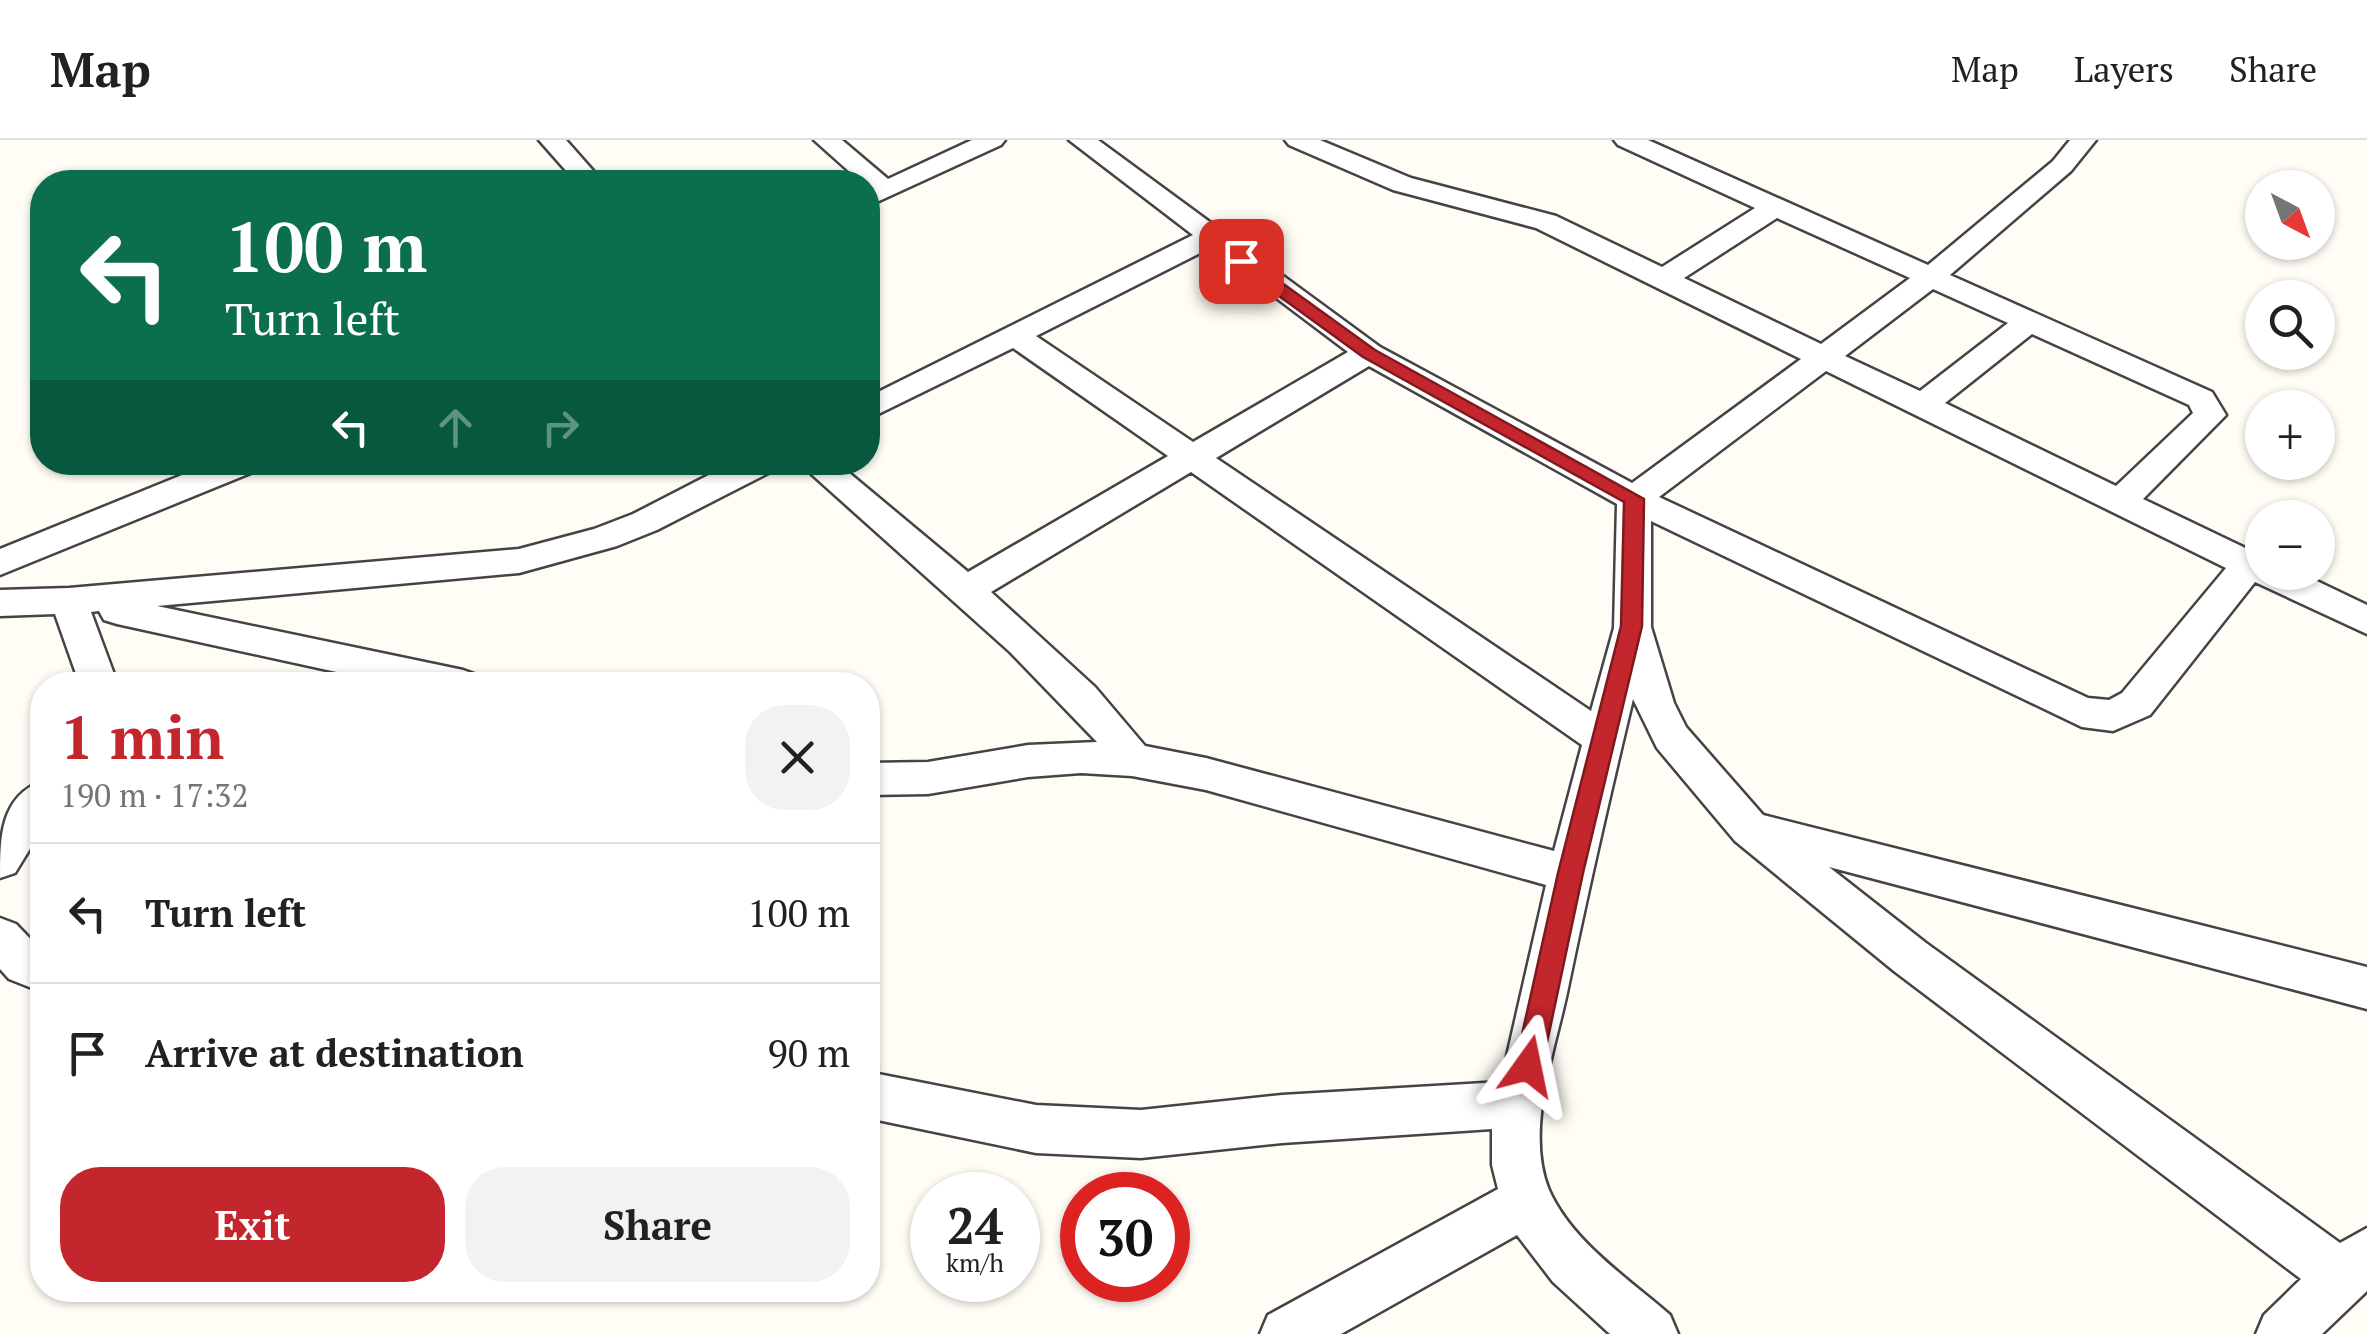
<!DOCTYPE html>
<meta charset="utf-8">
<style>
body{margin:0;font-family:"PT Serif",serif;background:#f2f2f2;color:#202124;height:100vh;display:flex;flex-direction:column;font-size:38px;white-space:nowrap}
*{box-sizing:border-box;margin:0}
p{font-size:32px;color:#757577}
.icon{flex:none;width:55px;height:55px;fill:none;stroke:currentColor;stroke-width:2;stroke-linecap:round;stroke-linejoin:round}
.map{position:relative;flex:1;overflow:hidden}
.panel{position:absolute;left:30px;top:532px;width:850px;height:630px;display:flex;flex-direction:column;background:#fff;border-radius:40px;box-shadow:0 2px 8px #0004}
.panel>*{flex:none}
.hud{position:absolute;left:30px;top:30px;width:850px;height:305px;border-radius:40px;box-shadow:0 2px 8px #0004;background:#0b6e4f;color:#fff;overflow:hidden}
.needle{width:65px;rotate:139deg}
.buttons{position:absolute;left:2245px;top:30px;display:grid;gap:20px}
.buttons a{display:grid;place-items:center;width:90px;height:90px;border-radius:50%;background:#fff;box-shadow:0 2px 8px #0004;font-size:50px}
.speed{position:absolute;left:910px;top:1032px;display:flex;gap:20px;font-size:50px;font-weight:700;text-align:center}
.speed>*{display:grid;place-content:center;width:130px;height:130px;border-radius:50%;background:#fff;box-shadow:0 2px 8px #0004;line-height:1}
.speed small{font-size:25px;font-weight:400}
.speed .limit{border:15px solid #d22;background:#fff;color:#111}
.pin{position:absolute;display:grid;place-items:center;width:85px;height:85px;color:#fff;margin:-42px;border-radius:20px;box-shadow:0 5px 15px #0006}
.me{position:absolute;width:110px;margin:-55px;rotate:12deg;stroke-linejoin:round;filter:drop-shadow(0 0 8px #0008)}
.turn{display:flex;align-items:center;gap:35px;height:210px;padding:0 30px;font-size:45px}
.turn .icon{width:130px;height:130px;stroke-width:2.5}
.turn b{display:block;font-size:70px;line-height:85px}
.lanes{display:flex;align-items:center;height:95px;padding:0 30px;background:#0003;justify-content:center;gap:50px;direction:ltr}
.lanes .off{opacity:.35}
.round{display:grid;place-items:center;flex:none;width:105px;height:105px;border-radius:40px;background:#f2f2f2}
.overview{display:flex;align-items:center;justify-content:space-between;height:170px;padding:0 30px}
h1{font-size:60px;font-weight:600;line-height:75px;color:#c4262e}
.primary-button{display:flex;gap:20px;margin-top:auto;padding:20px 30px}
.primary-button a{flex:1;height:115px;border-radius:40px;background:#c4262e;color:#fff;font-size:40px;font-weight:600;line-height:115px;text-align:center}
.primary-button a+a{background:#f2f2f2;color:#202124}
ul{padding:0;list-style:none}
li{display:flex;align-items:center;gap:30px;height:140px;padding:0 30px;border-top:2px solid #e0e0e0}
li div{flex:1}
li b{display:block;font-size:38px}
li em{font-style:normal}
header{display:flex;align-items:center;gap:60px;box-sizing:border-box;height:140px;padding:0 50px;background:#fff;border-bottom:2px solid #e0e0e0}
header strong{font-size:48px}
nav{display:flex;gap:55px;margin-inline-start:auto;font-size:35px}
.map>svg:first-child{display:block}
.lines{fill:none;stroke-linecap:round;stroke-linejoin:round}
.street-casing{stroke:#444;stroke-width:5}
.street{fill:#fff;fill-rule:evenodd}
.route{fill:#c4262e;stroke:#7f191e;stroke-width:2.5}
</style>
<header>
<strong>Map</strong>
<nav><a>Map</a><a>Layers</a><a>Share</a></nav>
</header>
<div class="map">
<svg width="2367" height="1194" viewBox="0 0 2367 1194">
<rect width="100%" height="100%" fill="#fffdf5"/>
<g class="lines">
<g class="street-casing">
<g id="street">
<polygon points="539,0 566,0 603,42 576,42"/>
<polygon points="814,0 842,0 888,39 972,0 1005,0 1001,5 868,66 868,42 861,42"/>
<path d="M1069,0h29l282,207 252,136 169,-124 -265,-131 -143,-38 -104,-45 -4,-5h35l91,38 145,38 106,51 93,-59 -137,-63 -4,-5h34l280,125 125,-104 17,-21h26l-25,31 -121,104 262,117 14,23 -83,84 119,57v16h36l69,33v29l-112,-52 -105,133 -37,16 -31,-4 -431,-206v106l23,76 12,24 77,88 604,152v42l-538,-142 97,76 414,300 27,-15v63l-45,43h-66l8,-19 37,-36 -407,-308 -159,-130 -78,-93 -24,-49c-23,96 -45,192 -65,289 -12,60 -44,142 -19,202 23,52 80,89 121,125l8,19h-68l-57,-52 -36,-47 -176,99h-81l8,-19 230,-126 -6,-24v-36l-210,14 -141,15 -105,-5 -168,-35v-46l168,33 105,5 141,-15 219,-13 45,-197 -340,-95 -74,-14 -51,-3 -53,4 -100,17 -60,1v-32l60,-1 100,-17 69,-3 -87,-90 -212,-190h38l132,110 200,-116 -155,-108 -145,71v-22l325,-162zM1777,78l133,60 -89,66 -137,-66zM1210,108l138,104 -155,90 -157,-106zM1933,149l75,34 -88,68 -75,-35zM2032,194l157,71 4,8 -77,73 -171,-83zM1369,226l248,138 -3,124 -23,83 -375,-253zM1826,231l400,197 -104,125 -13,7 -21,-2 -429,-201zM1191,332l391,273 -28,106 -348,-93 -61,-12 -50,-59 -104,-95z"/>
<polygon points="214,322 262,322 258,330 0,435 0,409"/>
<polygon points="734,322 778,322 774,330 657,390 617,406 519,433 157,466 463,530 477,535 482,545 396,545 117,484 104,480 99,471 91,472 118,545 80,545 55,474 0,476 0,450 69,448 519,409 594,389 633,374"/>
<path d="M42,641v48l-27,44 -15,5c0,-40 0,-81 42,-97z"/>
<polygon points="0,778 16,784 42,811 42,852 9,839 0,829"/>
</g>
</g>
<use href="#street" class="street"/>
</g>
<polygon class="route" points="1235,117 1246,117 1375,210 1644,359 1642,486 1583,733 1542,926 1538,935 1528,939 1519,935 1515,926 1558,733 1621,486 1624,362 1363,217 1235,124"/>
</svg>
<div class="buttons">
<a><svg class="needle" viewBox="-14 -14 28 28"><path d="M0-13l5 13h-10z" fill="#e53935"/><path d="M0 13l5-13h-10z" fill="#757577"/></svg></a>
<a><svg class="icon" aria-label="search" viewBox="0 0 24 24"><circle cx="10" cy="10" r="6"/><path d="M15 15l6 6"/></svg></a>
<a>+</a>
<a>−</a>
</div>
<div class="speed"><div>24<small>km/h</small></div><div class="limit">30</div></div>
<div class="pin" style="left:1241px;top:121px;background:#d93025"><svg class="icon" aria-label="arrive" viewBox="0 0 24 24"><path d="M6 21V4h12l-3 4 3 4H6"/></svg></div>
<svg class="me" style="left:1528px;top:926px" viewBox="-20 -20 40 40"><path d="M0-17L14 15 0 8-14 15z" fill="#c4262e" stroke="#fff" stroke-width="4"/></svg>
<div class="hud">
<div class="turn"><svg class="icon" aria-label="left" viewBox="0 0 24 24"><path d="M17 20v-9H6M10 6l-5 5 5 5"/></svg><div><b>100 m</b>Turn left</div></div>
<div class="lanes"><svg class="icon" aria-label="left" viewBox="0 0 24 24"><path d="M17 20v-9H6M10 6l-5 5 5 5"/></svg><svg class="icon off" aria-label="ahead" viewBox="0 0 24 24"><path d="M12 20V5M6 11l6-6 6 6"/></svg><svg class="icon off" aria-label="right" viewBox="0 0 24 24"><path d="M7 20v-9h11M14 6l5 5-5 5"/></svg></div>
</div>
<section class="panel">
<div class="overview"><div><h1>1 min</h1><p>190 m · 17:32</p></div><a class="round"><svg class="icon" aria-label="close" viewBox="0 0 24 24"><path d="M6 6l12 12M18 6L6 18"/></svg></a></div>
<ul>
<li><svg class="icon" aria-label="left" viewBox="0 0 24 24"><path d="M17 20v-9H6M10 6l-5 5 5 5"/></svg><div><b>Turn left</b></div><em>100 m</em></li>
<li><svg class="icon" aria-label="arrive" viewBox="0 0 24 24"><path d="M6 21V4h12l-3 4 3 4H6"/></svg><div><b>Arrive at destination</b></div><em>90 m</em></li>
</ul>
<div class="primary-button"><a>Exit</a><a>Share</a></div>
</section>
</div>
